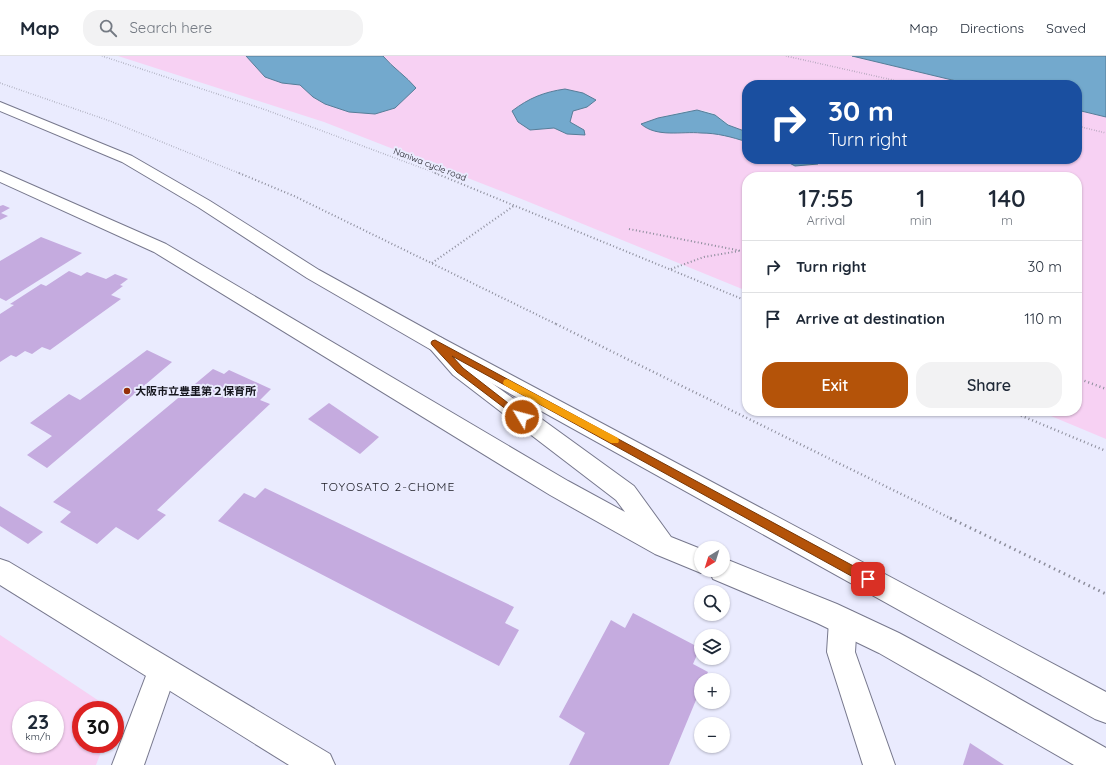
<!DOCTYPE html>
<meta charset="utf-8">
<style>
body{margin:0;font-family:Quicksand,"Noto Sans JP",sans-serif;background:#f2f2f3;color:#1f2937;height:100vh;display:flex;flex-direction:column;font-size:15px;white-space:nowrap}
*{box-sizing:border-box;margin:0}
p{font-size:13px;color:#747a83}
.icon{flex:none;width:22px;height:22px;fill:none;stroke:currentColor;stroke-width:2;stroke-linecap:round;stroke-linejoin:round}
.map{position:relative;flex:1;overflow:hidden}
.panel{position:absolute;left:742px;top:116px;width:340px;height:244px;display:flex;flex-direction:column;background:#fff;border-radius:16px;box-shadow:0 1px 3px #0004}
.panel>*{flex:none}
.guide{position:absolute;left:742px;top:24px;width:340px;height:84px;border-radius:16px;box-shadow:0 1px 3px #0004;background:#1a4fa0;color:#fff;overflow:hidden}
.needle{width:26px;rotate:218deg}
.buttons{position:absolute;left:694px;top:485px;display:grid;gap:8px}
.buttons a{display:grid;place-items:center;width:36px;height:36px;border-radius:50%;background:#fff;box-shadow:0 1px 3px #0004;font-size:20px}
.speed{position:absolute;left:12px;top:645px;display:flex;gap:8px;font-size:20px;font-weight:700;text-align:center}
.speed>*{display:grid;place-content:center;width:52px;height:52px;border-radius:50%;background:#fff;box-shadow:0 1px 3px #0004;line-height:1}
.speed small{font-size:10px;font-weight:400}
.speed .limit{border:6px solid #d22;background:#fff;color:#111}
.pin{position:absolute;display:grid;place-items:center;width:34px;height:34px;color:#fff;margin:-17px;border-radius:8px;box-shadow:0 2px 6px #0006}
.me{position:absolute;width:44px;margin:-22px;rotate:307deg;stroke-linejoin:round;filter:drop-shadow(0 0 3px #0008)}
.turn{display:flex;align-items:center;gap:14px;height:84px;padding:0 20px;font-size:18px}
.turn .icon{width:52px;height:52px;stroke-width:2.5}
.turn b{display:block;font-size:28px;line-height:34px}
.eta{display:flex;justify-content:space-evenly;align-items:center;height:68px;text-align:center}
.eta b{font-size:24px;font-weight:600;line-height:28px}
.action{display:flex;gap:8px;margin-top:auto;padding:8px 20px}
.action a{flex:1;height:46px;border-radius:16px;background:#b45309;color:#fff;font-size:16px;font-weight:600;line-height:46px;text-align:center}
.action a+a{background:#f2f2f3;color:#1f2937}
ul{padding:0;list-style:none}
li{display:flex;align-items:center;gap:12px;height:52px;padding:0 20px;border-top:1px solid #e0e1e3}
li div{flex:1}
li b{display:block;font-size:15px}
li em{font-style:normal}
header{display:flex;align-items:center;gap:24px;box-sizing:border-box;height:56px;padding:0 20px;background:#fff;border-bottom:1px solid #e0e1e3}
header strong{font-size:19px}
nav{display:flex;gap:22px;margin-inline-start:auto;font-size:14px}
.search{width:280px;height:36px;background:#f2f2f3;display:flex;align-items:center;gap:10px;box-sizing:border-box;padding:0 14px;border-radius:16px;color:#747a83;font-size:15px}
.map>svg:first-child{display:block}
.green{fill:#f7d1f3;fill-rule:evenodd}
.water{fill:#73a9cd;stroke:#577d98}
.building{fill:#c5abdf}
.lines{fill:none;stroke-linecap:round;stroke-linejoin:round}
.minor-casing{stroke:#77788d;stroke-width:2}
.tertiary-casing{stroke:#77788d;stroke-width:2}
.path-far3{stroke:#8c8d9b;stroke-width:1.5;stroke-dasharray:0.5 2;stroke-linecap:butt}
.path-far2{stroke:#8c8d9b;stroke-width:2;stroke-dasharray:1 2.5;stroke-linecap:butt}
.path-far1{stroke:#8c8d9b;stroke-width:2.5;stroke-dasharray:1 3;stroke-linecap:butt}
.path{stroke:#8c8d9b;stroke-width:3;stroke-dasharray:1.5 4;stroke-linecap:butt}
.minor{fill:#fff;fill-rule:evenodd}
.tertiary{fill:#fff;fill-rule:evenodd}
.route{fill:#b45309;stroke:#753606}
.slow{fill:#f59e0b}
.poi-dot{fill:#963008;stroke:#eaebfe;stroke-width:1.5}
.labels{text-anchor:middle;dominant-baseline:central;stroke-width:4;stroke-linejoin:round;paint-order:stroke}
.far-street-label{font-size:9px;fill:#16161e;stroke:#eaebfe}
.poi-label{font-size:11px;font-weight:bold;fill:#16161e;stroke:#eaebfe;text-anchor:start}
.neighbourhood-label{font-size:12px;letter-spacing:1px;fill:#16161e;stroke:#eaebfe}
</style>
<header>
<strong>Map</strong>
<div class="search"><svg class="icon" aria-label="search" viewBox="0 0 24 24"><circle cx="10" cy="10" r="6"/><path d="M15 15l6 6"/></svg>Search here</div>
<nav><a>Map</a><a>Directions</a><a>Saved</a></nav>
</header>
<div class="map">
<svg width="1106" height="709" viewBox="0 0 1106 709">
<rect width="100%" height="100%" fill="#eaebfe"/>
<g class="green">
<path d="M118,0h128l36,27 18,1 13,13 36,15 26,2 20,-6 12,-30 -12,-9 -12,-13h469l121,29h-226v47c-13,-2 -21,-10 -30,-16 -17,-12 -41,-2 -59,2l8,14h35l24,3 22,7v17h35l13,7 23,-2 5,-5h254v-49l29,7v322l-67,-28h38v-234h-330v114l-223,-91 -200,-78zM544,37l52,7 -9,7 -15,4 -2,11 14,8 -17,4 -13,-6 -24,2 2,-31z"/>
<path d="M0,579l105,70 1,5h-25v34h23l-8,21h-96zM21,654h34v34h-34z"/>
</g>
<g class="water">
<path d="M246,0h137c10,12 23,20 33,32l-21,20 -20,6 -26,-2 -24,-8 -12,-7 -13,-12 -18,-2 -17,-6z"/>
<polygon points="852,0 1106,0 1106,61 1077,54 1077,29 973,29"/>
<path d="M565,33l18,4 13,7 -9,7 -14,4 -3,11 14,8 1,5 -18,-1 -13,-6 -24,2 -12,-8 -6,-11c17,-13 32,-19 53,-22z"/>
<path d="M697,54l18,5 13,10 19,7v10c-15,-5 -30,-9 -46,-9 -19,-2 -44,5 -60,-9l17,-6z"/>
<polygon points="782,103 823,103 818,108 795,110"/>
</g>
<g class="building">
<polygon points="3,149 10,152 1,157 8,160 0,164 0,150"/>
<polygon points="41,181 82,197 6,245 0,242 0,205"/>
<polygon points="69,215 81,220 87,216 106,223 115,218 128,223 120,229 123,230 111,239 121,243 50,294 42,291 32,298 25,295 16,301 11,299 0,306 0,258 14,249 10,248 41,228 46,230"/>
<polygon points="147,294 172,306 47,412 27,399 52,380 30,367 69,338 80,344"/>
<polygon points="213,313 224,318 229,314 271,333 260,344 270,348 157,454 166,459 138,484 116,471 97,488 60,466 71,456 53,446"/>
<polygon points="329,347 379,381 360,398 308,363"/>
<polygon points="265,432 514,551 505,567 519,574 499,610 218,465 244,437 255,442"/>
<polygon points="0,450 43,476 28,488 0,470"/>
<polygon points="633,557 700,592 693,608 708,616 704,624 701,624 701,632 669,709 569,709 585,677 559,661 611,564 625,572"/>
<polygon points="970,687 1004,709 963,709"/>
</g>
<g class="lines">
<g class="minor-casing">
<g id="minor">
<polygon points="0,115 166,188 568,425 625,456 616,444 453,319 425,287 428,282 435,280 442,282 467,309 634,430 671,481 701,493 701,514 709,514 701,517 655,498 550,439 154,196 0,126"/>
<polygon points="723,502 837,548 899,577 981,621 1106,692 1106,709 1074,709 879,597 817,567 713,523 709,514 723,514"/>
<polygon points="162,599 172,604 177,614 144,709 112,709 152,604"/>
</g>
</g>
<g class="tertiary-casing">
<g id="tertiary">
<polygon points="0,46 132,100 210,145 319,214 442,282 1106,636 1106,667 1095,663 428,292 307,222 198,151 122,106 0,55"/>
<polygon points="0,503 9,506 330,698 335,709 289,709 0,529"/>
<polygon points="843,552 853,556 857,565 855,596 895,709 863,709 827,596 829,565 833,556"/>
</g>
</g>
<g class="path-far3">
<polyline points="102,0 266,54 438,118"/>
<polyline points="786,0 915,29"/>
<polyline points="0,27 110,65 241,118"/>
<polyline points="1077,70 1106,77"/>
</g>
<g class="path-far2">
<polyline points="239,117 294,140 558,269"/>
<polyline points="435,117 747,245"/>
<polyline points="629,173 747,196"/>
<polyline points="432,207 515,149"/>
<polyline points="671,213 704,201 739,195"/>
</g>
<g class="path-far1">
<polyline points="556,268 952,463"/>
<polyline points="1077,322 1106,333"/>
<polyline points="1010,355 1106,395"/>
</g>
<polyline class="path" points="950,462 1106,538"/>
<use href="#minor" class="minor"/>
<use href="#tertiary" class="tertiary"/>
</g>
<polygon class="route" points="435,284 872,520 874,523 872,527 868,528 864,527 452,300 463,312 526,361 522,364 519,363 457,316 432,289 431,287 432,285"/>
<polygon class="slow" points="507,323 618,382 619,385 618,387 611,387 504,329 503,327 504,324"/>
<circle class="poi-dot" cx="127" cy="335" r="4"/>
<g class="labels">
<g class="far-street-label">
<text transform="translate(430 108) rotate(21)">Naniwa cycle road</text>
</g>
<g class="poi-label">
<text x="135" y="335">大阪市立豊里第２保育所</text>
</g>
<g class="neighbourhood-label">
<text x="388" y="430">TOYOSATO 2-CHOME</text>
</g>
</g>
</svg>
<div class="buttons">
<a><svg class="needle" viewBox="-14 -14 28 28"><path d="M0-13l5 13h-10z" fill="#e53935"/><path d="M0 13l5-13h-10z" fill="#747a83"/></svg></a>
<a><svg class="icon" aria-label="search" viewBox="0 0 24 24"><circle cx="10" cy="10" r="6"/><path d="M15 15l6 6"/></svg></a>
<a><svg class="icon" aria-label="layers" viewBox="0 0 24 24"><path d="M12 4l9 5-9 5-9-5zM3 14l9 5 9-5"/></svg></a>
<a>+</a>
<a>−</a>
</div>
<div class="speed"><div>23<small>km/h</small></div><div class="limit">30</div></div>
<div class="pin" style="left:868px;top:523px;background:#d93025"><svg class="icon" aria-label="arrive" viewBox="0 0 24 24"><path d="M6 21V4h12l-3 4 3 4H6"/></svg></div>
<svg class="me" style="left:522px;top:361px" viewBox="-20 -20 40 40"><circle r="17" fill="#b45309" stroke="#fff" stroke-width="3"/><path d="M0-11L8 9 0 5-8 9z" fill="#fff"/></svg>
<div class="guide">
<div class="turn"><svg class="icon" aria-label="right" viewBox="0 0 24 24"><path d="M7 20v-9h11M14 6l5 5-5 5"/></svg><div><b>30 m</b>Turn right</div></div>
</div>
<section class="panel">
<div class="eta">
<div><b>17:55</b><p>Arrival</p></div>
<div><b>1</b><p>min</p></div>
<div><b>140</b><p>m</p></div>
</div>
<ul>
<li><svg class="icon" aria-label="right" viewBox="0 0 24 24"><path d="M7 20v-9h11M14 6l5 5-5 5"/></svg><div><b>Turn right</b></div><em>30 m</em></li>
<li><svg class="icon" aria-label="arrive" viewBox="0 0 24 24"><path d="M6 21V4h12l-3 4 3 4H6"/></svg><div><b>Arrive at destination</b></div><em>110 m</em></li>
</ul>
<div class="action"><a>Exit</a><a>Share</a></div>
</section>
</div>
